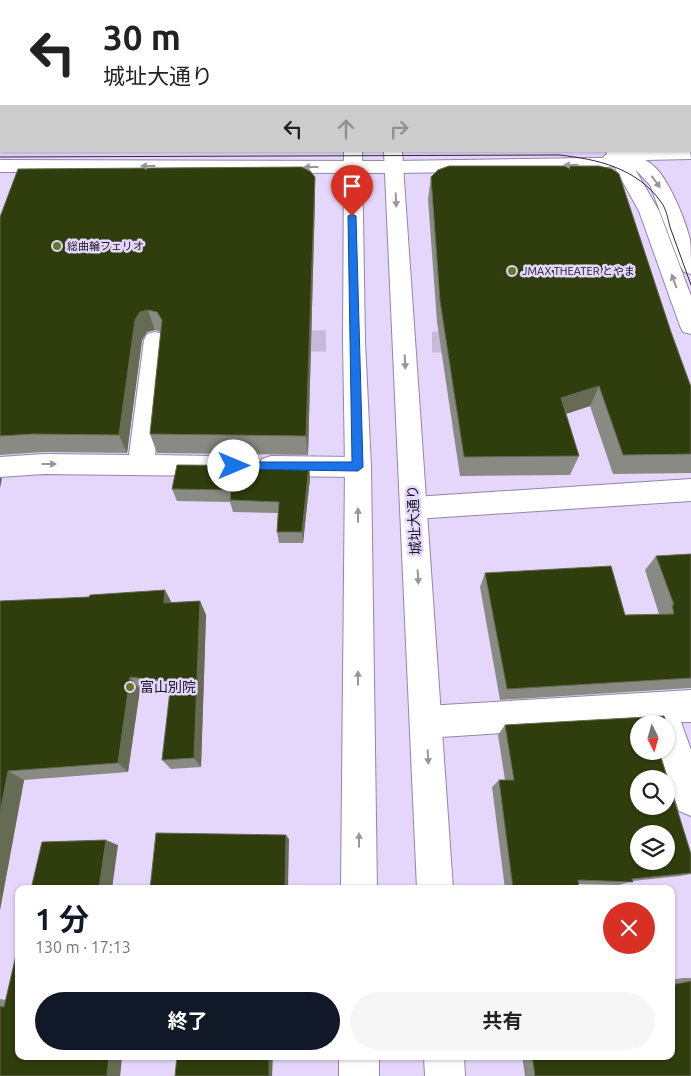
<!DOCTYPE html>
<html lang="ja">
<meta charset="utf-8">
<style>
body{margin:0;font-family:Ubuntu,"Noto Sans JP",sans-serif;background:#f6f6f6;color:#222;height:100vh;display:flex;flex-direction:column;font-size:19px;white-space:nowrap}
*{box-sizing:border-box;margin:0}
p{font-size:16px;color:#767676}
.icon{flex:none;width:28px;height:28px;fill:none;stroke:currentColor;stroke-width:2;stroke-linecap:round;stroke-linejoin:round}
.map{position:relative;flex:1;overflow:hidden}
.side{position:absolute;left:15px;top:885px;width:660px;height:175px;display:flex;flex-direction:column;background:#fff;border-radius:10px;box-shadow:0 1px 4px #0004}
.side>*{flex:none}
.guide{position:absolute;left:0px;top:0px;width:691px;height:152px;box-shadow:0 1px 4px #0004;background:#fff;color:#222;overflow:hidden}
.needle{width:32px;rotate:175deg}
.buttons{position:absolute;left:630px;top:715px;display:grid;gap:10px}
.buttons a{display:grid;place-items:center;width:45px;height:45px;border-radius:50%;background:#fff;box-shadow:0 1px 4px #0004;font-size:25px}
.pin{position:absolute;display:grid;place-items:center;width:42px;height:42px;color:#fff;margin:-51px -21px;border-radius:50% 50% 50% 0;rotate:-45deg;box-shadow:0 0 5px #0007}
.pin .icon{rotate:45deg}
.me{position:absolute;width:55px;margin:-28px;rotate:90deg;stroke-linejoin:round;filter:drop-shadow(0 0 4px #0008)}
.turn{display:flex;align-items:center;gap:18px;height:105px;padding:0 20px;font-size:22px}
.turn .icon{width:65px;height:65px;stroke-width:2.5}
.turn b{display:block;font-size:35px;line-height:42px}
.lanes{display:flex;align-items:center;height:48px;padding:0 20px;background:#0003;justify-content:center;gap:25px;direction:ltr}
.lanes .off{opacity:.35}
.round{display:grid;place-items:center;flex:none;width:52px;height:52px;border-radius:26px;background:#f6f6f6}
.headline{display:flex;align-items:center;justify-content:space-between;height:85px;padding:0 20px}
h1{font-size:30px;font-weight:700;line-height:38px;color:#111827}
.cta{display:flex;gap:10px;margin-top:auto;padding:10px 20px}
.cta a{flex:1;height:58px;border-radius:30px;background:#111827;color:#fff;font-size:20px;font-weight:700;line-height:58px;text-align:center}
.cta a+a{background:#f6f6f6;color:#222}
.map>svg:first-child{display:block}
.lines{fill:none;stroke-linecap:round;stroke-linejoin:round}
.minor-tunnel{stroke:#c6bada;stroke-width:21;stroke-dasharray:21 11;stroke-linecap:butt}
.minor-casing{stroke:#9386a7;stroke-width:2}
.highway-casing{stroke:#9386a7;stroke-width:2}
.minor{fill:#fff;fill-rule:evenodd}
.highway{fill:#fff;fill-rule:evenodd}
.tram{stroke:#302a3a;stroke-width:1}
.wall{fill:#8a8a84}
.shaded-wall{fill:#666b54}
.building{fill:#303d0c;stroke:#666b54;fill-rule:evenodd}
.oneway{fill:#98959b}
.route{fill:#1a73e8;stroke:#114b97}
.poi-dot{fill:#647a2b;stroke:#e5d7fb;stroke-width:2}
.labels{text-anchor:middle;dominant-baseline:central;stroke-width:5;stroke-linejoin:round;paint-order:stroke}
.far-poi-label{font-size:11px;fill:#191421;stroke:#e5d7fb;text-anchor:start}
.street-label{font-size:14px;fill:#191421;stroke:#e5d7fb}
.poi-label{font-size:14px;fill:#191421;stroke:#e5d7fb;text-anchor:start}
</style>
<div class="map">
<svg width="691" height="1076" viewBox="0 0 691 1076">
<rect width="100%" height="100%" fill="#e5d7fb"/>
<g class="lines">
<g class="minor-tunnel">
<polyline points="273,341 329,341"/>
<polyline points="432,342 476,342"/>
</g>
<g class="minor-casing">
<g id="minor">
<path d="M690,149l1,10 -46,1c21,9 39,57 45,79 1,10 1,24 1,35l-7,-2 -3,-5 -31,-82 -15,-16 24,42 32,85v38l-8,-2 -3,-6 -41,-115 -25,-45 -26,4 -193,3 -395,-1v-12l395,1 193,-3h14l5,-4 -1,-3h84z"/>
<polygon points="155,332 163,334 166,340 155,455 213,456 222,459 226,466 222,473 213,476 44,474 0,477 0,457 44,454 129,455 144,340 147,334"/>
<polygon points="271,456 358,457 367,460 371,467 367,474 358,477 271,476 262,473 258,466 262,459"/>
<polygon points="691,479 691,501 414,519 405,516 401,508 405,500 414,497"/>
<polygon points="691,690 691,722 681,722 691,750 691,816 679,811 659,751 666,751 666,724 639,724 426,738 415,733 410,722 415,711 426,706"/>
</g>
</g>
<g class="highway-casing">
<g id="highway">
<rect x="344" y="0" width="14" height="1"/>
<rect x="374" y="0" width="14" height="1"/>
<polygon points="344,151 362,151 365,341 371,467 377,889 341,889 345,467 343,341"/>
<polygon points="384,151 402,151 453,889 417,889"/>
<rect x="339" y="1056" width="40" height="20"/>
<polygon points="424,1056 464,1056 465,1076 425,1076"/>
</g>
</g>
<use href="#minor" class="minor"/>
<use href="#highway" class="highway"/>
<path class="tram" d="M0,157l559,-2c38,4 78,13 102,47 5,6 7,17 9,25 7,19 14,39 21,58"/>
</g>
<g class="wall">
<polygon points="0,0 123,0 122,1 1,1 1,128 0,128"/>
<polygon points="410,0 691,0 691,87 690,87 690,1 411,1"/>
<polygon points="315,177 315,198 308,455 157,453 150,434 161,332 155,330 147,332 142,340 127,453 44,452 0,455 0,217"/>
<polygon points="431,177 671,332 691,387 691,473 613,474 590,406 566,414 579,456 570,475 460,476 437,322 428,199"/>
<polygon points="309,466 310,478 303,543 279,543 277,532 278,513 233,512 230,502 177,501 172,489"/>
<polygon points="691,554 691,688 500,700 480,587 485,573 625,615 659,614 645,570 656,556"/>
<polygon points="0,601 172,603 200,601 206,615 201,767 171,769 162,760 170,693 140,689 128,772 24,780 0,910"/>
<polygon points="639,724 691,854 691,874 680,876 633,881 619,885 578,884 579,889 505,889 492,787 499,780 505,780 498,735 505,725"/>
<polygon points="683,978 691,978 691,1076 525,1076 522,1056 671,1056 671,980"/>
<polygon points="0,999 5,1000 19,1056 122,1056 120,1076 0,1076"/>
</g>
<g class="shaded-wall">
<polygon points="115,0 123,0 122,1 114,1"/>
<polygon points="315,177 315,198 308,455 306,436"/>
<polygon points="148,310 155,330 147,332 142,340 127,453 119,435 135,320 140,312"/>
<polygon points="599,386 590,406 553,418 561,398"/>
<polygon points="309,466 310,478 303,543 302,532"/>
<polygon points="0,477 2,479 0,488"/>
<polygon points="165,590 173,605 164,603"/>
<polygon points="200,601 206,615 201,767 194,758"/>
<polygon points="130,677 140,689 128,772 118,763"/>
<polygon points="8,771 24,780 0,910 0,813"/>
<polygon points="286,835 289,839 288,889 285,889"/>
<polygon points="106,840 118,845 112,889 99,889"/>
<polygon points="109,1056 122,1056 120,1076 107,1076"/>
<polygon points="269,1056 273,1056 272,1076 269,1076"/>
</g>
<g class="building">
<polygon points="0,0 115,0 114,1 1,1 1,114 0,114"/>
<rect x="144" y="0" width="178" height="1"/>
<polygon points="412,0 691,0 691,77 690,77 690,1 413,1"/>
<polygon points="449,166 599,166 612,169 619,174 671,332 691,387 691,454 623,455 599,386 561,398 579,456 464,457 440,301 431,177 438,170"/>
<polygon points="302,167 310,171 315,177 306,436 150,434 162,320 157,312 148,310 140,312 135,320 119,435 33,434 0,436 0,217 18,169"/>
<polygon points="177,465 309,466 302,532 277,532 279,502 230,500 231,490 172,489"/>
<polygon points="691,554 691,678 507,689 485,573 611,566 625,615 674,614 672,605 674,605 656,556"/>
<polygon points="165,590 164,603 200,601 194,758 162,760 171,682 130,677 118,763 8,771 0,813 0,601 89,597 90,595"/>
<path d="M664,716l2,5 -9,3h-18v27h20l32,103v19l-59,6 1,3 -55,-2 1,9h-66l-14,-109h15l-9,-55zM639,779h27v27h-27zM639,834h27v27h-27z"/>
<polygon points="156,833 286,835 285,889 150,889"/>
<polygon points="106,840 99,889 31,889 42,842"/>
<polygon points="19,942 19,1056 109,1056 107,1076 0,1076 0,1006 4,1007"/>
<polygon points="691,981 691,1076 535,1076 532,1056 671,1056 671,985"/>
<polygon points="177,1056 269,1056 269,1076 175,1076"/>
</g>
<defs><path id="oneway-solid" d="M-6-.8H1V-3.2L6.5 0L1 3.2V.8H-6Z" transform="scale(1.25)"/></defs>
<g class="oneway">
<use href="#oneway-solid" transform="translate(571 165) rotate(179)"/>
<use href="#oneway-solid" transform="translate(148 166) rotate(180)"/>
<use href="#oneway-solid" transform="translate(311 167) rotate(-180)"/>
<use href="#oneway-solid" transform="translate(656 182) rotate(54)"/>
<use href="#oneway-solid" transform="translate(396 200) rotate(87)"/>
<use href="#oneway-solid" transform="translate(674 281) rotate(-110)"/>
<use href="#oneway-solid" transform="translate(405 362) rotate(87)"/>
<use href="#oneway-solid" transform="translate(49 464)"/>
<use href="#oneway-solid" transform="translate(358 515) rotate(-90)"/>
<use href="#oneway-solid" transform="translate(418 577) rotate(87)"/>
<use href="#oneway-solid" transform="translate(358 678) rotate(-90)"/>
<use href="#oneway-solid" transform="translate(428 757) rotate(87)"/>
<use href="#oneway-solid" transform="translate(359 840) rotate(-90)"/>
</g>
<polygon class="route" points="352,214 356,216 363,467 358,471 230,469 229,466 230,463 234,462 352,462 348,216"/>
<g class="poi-dot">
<circle cx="57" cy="246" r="5"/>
<circle cx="512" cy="271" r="5"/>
<circle cx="130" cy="687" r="5"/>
</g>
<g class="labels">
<g class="far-poi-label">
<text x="67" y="246">総曲輪フェリオ</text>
<text x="522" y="271">JMAX THEATER とやま</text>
</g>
<g class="street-label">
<text transform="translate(414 520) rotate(-93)">城址大通り</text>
</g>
<g class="poi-label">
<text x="140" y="687">富山別院</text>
</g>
</g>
</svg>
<div class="buttons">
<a><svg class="needle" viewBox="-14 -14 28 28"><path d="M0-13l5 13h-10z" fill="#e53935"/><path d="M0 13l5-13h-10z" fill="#767676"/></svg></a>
<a><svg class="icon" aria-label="search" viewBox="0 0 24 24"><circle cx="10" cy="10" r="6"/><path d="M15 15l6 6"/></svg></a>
<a><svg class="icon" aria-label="layers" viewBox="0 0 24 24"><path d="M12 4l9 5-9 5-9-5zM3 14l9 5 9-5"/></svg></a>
</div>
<div class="pin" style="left:352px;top:216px;background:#d93025"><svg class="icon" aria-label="arrive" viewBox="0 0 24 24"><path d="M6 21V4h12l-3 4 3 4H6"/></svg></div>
<svg class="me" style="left:234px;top:466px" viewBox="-20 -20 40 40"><circle r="19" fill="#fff"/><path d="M0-13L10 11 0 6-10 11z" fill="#1a73e8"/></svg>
<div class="guide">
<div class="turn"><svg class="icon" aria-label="left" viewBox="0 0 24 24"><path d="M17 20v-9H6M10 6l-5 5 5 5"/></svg><div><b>30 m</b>城址大通り</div></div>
<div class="lanes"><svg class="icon" aria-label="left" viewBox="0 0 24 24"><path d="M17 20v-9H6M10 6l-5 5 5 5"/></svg><svg class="icon off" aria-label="ahead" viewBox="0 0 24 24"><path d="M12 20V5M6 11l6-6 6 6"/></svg><svg class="icon off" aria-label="right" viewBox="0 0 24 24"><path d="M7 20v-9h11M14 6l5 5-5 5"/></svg></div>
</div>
<section class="side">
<div class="headline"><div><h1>1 分</h1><p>130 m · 17:13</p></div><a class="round" style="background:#d93025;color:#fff"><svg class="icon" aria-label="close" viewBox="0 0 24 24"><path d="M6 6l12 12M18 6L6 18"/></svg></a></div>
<div class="cta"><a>終了</a><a>共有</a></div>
</section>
</div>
